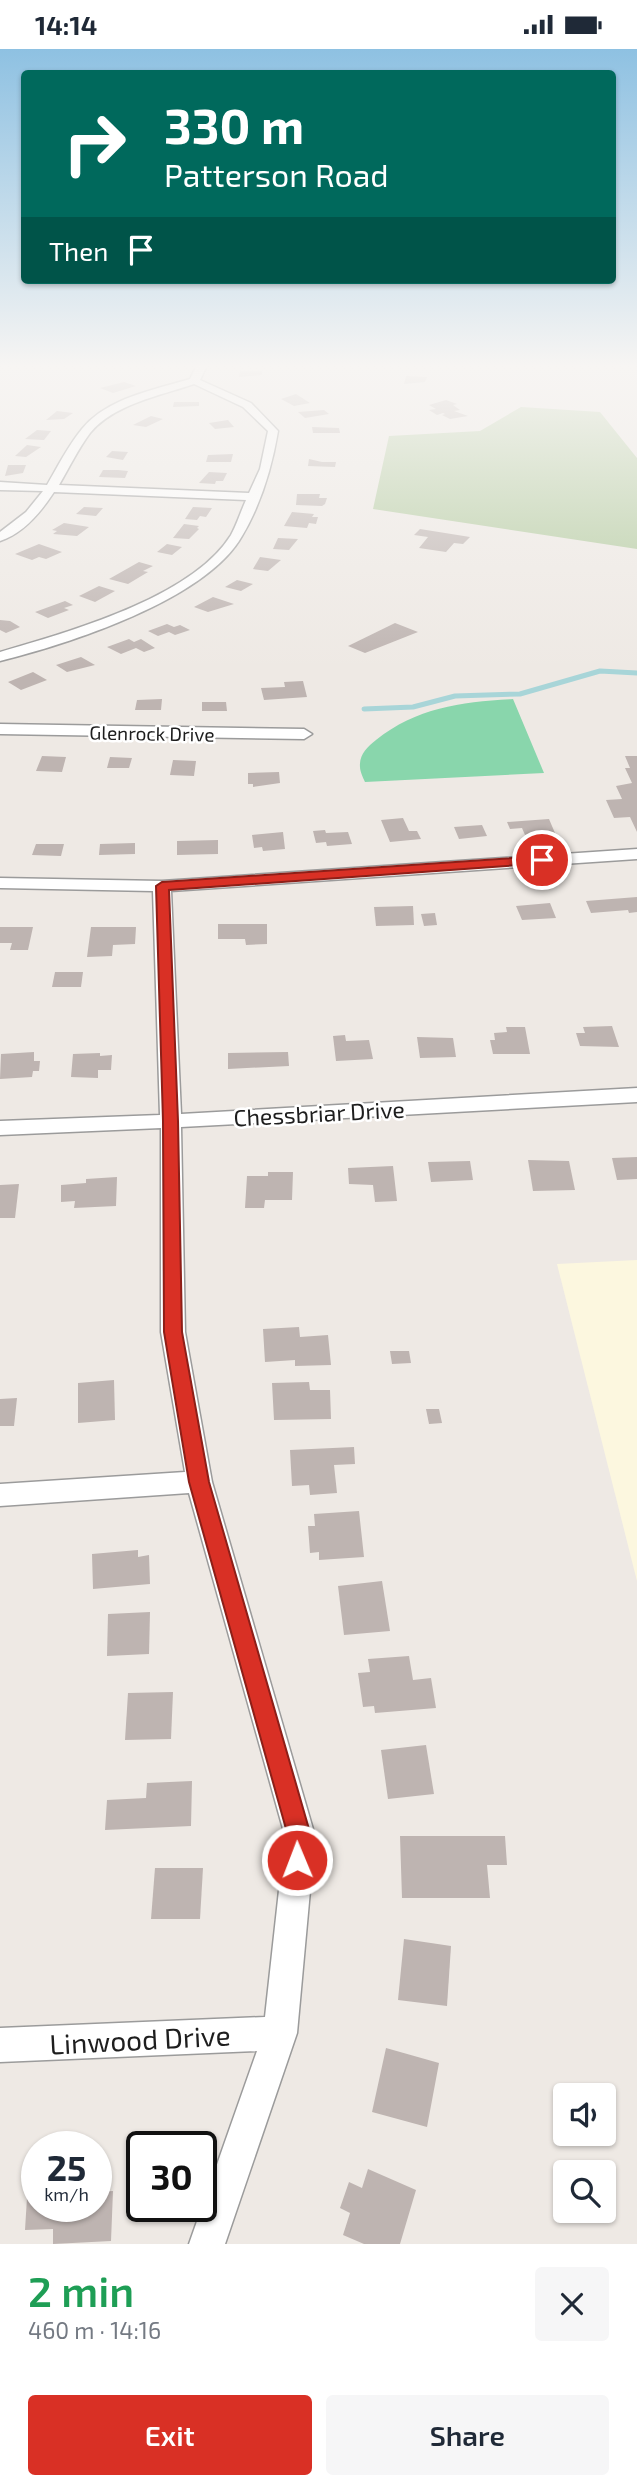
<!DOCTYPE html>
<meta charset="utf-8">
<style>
body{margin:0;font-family:"Exo 2",sans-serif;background:#f6f6f7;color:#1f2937;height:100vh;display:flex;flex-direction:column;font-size:26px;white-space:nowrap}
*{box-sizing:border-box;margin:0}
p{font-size:23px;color:#747a83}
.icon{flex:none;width:38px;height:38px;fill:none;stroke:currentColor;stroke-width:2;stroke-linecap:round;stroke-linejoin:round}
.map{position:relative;height:2195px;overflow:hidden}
.details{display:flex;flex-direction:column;background:#fff;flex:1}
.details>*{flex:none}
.hud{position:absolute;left:21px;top:21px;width:595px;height:214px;border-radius:7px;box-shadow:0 2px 5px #0004;background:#00695c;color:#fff;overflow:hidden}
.buttons{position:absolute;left:553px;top:2034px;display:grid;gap:14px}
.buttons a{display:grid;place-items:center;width:63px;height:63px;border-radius:7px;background:#fff;box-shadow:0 2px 5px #0004;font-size:35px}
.speed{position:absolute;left:21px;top:2082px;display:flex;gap:14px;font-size:35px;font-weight:700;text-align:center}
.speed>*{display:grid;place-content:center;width:91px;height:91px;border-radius:50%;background:#fff;box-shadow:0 2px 5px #0004;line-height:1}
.speed small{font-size:18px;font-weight:400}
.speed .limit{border:4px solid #111;border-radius:10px;background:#fff;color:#111}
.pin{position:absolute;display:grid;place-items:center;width:60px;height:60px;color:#fff;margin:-30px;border:4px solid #fff;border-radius:50%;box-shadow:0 2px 7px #0007}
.me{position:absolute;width:77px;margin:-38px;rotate:359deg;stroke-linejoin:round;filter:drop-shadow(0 0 5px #0008)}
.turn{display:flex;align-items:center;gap:24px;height:147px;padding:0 28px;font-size:32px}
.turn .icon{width:91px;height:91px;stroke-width:2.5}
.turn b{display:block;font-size:49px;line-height:60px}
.then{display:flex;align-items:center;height:66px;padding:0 28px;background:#0003;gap:14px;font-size:26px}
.round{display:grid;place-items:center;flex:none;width:74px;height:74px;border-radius:7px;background:#f6f6f7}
.headline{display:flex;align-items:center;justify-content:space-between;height:119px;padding:0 28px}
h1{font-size:42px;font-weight:600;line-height:52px;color:#1e9e55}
.cta{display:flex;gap:14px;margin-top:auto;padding:14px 28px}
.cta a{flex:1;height:80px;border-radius:7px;background:#d93025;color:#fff;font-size:28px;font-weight:600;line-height:80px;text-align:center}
.cta a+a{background:#f6f6f7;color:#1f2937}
.status{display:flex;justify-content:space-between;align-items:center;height:49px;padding:0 35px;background:#fff;direction:ltr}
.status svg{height:19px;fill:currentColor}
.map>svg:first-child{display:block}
.education{fill:#fcf7df}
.forest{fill:#b1ca9d}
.pitch{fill:#89d6ac}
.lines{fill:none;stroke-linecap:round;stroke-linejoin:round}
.stream{stroke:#a8d5d8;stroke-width:5}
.building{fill:#beb4b1}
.street-casing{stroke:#9b9b9b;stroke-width:3}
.street{fill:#fff;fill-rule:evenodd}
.route{fill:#d93025;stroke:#8d1f18;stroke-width:2}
.labels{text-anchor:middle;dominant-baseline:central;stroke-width:5;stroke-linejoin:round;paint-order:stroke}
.far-street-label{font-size:19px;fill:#1e1e1e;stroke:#fff}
.street-label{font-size:23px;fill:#1e1e1e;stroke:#fff}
.near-street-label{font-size:28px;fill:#1e1e1e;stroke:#fff}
</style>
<div class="status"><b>14:14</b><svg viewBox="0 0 49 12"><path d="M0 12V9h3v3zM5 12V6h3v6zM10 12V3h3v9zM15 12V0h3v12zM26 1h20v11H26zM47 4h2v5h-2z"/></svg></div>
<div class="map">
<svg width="637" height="2195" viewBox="0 0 637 2195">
<rect width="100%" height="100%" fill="#eee9e4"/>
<polygon class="education" points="637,1211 637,1532 557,1215"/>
<polygon class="forest" points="521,358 600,363 637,409 637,500 373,460 389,387 480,382"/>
<path class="pitch" d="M513,650l31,74 -179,9c-2,-4 -5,-11 -5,-15 -1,-12 7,-20 16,-27 41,-33 86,-38 137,-41z"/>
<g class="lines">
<polyline class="stream" points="364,660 413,658 455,647 520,645 600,622 637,624"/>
</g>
<g class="building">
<polygon points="240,322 262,322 262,326 239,328"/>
<polygon points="406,327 427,328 425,333 404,335"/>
<polygon points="124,333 136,337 113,344 100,339"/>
<polygon points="296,345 310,354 294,357 281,350"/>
<polygon points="446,351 457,355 453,356 460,361 454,362 468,367 450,370 442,366 445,365 443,364 437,366 429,361 436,360 429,356"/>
<polygon points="174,353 199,353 199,357 173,358"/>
<polygon points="324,361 329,365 305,369 298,363"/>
<polygon points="57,362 73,364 64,370 46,371"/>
<polygon points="151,367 163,370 146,378 133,376"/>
<polygon points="228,371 234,378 215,380 209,374"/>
<polygon points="312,378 339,379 340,384 313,384"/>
<polygon points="37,381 51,382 44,391 25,390"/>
<polygon points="27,396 41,398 26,408 15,407"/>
<polygon points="112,402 128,403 123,411 106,408"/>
<polygon points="233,405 231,413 206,413 208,406"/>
<polygon points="309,410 322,413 336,413 335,418 308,417"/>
<polygon points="8,416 26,416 23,424 5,427"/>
<polygon points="103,421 118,421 128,422 125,429 99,428"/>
<polygon points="209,423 227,424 223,432 216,432 215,435 199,434"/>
<polygon points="297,445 320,445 319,449 327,449 325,455 322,457 296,456"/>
<polygon points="84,458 103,459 96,467 76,465"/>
<polygon points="193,458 212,459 206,468 200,467 197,471 185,470"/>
<polygon points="292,463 314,465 312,468 318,468 316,475 309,474 307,479 284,477"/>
<polygon points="64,474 89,478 77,487 53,485 57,482 52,481"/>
<polygon points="184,475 199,477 197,479 199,480 189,490 173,489"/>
<polygon points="420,480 470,488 463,495 454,494 446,503 419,499 428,488 414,486"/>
<polygon points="278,489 298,490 289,501 273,500"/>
<polygon points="39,495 62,503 46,510 39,508 32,511 15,505"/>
<polygon points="167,495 182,498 172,506 157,503"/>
<polygon points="260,508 281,511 268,522 253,520"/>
<polygon points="139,513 153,517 143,522 148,523 128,535 109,530"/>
<polygon points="237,531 253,535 241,542 225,538"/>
<polygon points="99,537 115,542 95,553 79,547"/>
<polygon points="213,548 234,555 208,563 194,558"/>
<polygon points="65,552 73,556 64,559 69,561 48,569 35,563"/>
<polygon points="0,571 10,572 20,578 6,584 0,581"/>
<polygon points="395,574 418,583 365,604 348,597"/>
<polygon points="167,575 174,578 180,576 190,581 175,586 169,583 158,587 148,582"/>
<polygon points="129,590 134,593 141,590 155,599 144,603 136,599 121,605 107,598"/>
<polygon points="81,608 95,616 67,623 56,616"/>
<polygon points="33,623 47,631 21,641 8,633"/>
<polygon points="303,632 307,648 264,651 261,639 285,638 284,633"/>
<polygon points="162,650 161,661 135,661 137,651"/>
<polygon points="202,653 226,653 227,662 202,662"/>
<polygon points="42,707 66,708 62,723 36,722"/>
<polygon points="625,707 637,707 637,783 630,768 614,769 606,751 622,750 616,737 632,734 625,719 630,719"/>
<polygon points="110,708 132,709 129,719 107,719"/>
<polygon points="173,711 196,712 194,727 170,726"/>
<polygon points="279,723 280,734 253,738 253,735 248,735 248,724"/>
<polygon points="403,769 409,782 417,782 421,790 390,793 381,771"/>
<polygon points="549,770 555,784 525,786 522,779 510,780 507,773"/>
<polygon points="482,776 487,787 459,790 454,778"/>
<polygon points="325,781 326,784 348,783 352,795 327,797 326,793 316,794 313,782"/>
<polygon points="283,783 285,800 263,802 262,798 254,799 252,786"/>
<polygon points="218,791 218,805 177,806 177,792"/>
<polygon points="135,794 135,805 99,806 100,795"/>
<polygon points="36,795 64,795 61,807 32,806"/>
<polygon points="637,848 637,863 629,864 628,861 591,864 586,852"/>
<polygon points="550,854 556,869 522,871 516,857"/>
<polygon points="413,857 414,876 376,877 374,858"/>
<polygon points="435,864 437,876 424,877 421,865"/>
<polygon points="218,875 267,875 267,895 246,896 245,890 218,890"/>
<polygon points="0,878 33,878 28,901 10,901 12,894 0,894"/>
<polygon points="91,878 136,878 135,895 113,896 112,907 87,908"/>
<polygon points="55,923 83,923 81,938 52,938"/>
<polygon points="612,977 619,998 580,997 576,984 585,984 583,978"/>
<polygon points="506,978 525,978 530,1005 493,1005 490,991 495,991 494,984 507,983"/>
<polygon points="345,986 346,992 369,991 373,1010 336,1012 333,987"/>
<polygon points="417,988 453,989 456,1008 420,1009"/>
<polygon points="34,1003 34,1012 40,1012 39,1022 33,1022 32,1028 0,1030 1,1005"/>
<polygon points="288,1003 289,1017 228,1020 228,1004"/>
<polygon points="100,1004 100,1007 112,1006 111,1021 98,1021 98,1029 71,1028 73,1005"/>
<polygon points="637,1108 637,1130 617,1131 612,1109"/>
<polygon points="528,1111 569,1112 575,1141 533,1142"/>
<polygon points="470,1112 473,1131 431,1133 428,1113"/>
<polygon points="393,1117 397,1152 375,1153 373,1136 349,1135 348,1119"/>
<polygon points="268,1123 293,1123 292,1151 265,1151 264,1159 245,1159 247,1127 268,1127"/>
<polygon points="117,1128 116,1157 74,1159 75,1152 61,1153 61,1136 86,1134 86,1130"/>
<polygon points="19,1135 15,1169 0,1169 0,1136"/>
<polygon points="299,1278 300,1288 328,1286 331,1316 295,1317 295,1311 265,1313 263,1280"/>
<polygon points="390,1302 409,1302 411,1314 392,1315"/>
<polygon points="114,1331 115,1371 78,1374 78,1334"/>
<polygon points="309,1333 310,1341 330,1341 331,1370 274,1371 272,1334"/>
<polygon points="17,1349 14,1377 0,1377 0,1350"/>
<polygon points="426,1360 439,1360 442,1374 429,1375"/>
<polygon points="354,1398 355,1415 334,1416 337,1444 310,1446 309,1436 292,1437 290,1401"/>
<polygon points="359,1462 364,1508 319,1511 319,1503 310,1504 308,1477 315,1477 314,1465"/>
<polygon points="138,1501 138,1508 149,1506 150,1535 93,1540 92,1505"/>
<polygon points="382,1532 390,1582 344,1586 338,1537"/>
<polygon points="150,1563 149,1605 107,1607 108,1565"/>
<polygon points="409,1607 413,1631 431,1629 436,1659 375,1664 374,1657 363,1658 358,1624 370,1623 368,1610"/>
<polygon points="173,1643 171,1690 125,1691 128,1644"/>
<polygon points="426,1696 434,1745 388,1750 381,1701"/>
<polygon points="192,1732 191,1777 105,1781 107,1751 146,1749 147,1734"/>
<polygon points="400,1787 505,1787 507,1816 487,1816 490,1849 402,1849"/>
<polygon points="155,1819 203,1819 200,1870 151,1870"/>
<polygon points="404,1890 451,1897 447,1957 398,1951"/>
<polygon points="386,1999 439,2014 427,2078 372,2063"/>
<polygon points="37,2115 37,2158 96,2158 96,2143 113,2142 111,2192 53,2195 53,2180 25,2181 29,2116"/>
<polygon points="368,2120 416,2141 400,2195 364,2195 343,2186 350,2164 340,2159 349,2133 362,2139"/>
</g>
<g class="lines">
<g class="street-casing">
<g id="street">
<path d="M198,314h10l-8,17 51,23 27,28c-6,36 -17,73 -36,105 -36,64 -174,108 -242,125v-9c68,-20 192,-54 231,-117 6,-11 10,-24 15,-35l-192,-8c-13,20 -30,41 -54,49v-9l26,-20 17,-21 -43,-1v-8l47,3c11,-19 21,-39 35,-56 25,-31 72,-39 108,-50zM194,335l49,23 25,24 -8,38 -11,24 -190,-8c10,-17 19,-36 31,-52 24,-29 69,-37 104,-49z"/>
<polygon points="0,675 304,680 312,685 304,690 0,685"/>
<polygon points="637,800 637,810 171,842 181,1065 637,1039 637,1053 181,1078 185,1283 212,1433 315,1787 297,1984 225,2195 189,2195 257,2002 0,2013 0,1979 265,1968 285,1787 189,1444 0,1457 0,1435 185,1423 161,1283 161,1079 0,1086 0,1072 160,1066 153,842 0,839 0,829 162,832"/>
</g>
</g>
<use href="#street" class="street"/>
</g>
<linearGradient id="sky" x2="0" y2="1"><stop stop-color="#8ec1e2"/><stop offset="0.51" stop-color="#f7f5f3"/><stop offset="1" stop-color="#f7f5f3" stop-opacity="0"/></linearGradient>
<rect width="637" height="621" fill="url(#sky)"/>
<polygon class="route" points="542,807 549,811 547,814 169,841 178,1072 182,1283 209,1433 311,1787 306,1819 297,1823 289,1819 286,1811 288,1787 189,1433 164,1283 163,1072 156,837 162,833"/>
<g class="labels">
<g class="far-street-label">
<text transform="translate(152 684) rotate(1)">Glenrock Drive</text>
</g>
<g class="street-label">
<text transform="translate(319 1064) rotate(-3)">Chessbriar Drive</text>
</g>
<g class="near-street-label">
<text transform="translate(140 1990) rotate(-3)">Linwood Drive</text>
</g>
</g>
</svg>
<div class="buttons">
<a><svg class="icon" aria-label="sound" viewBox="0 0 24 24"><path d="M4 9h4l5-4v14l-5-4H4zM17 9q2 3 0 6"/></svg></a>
<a><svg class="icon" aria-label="search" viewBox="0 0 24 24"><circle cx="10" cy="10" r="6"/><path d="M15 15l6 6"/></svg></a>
</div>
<div class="speed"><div>25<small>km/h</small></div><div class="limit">30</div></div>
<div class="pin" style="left:542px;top:811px;background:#d93025"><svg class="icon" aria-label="arrive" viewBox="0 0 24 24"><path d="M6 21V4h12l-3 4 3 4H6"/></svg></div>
<svg class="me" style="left:297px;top:1811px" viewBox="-20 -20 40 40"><circle r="17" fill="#d93025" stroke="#fff" stroke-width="3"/><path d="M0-11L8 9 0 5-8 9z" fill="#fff"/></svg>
<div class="hud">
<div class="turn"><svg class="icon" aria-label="right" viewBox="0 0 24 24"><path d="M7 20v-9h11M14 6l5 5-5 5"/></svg><div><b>330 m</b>Patterson Road</div></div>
<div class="then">Then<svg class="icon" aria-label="arrive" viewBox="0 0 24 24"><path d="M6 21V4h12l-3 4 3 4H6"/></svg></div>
</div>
</div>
<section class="details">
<div class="headline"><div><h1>2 min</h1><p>460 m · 14:16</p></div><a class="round"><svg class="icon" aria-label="close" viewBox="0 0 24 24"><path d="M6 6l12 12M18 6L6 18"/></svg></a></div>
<div class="cta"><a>Exit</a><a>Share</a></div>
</section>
